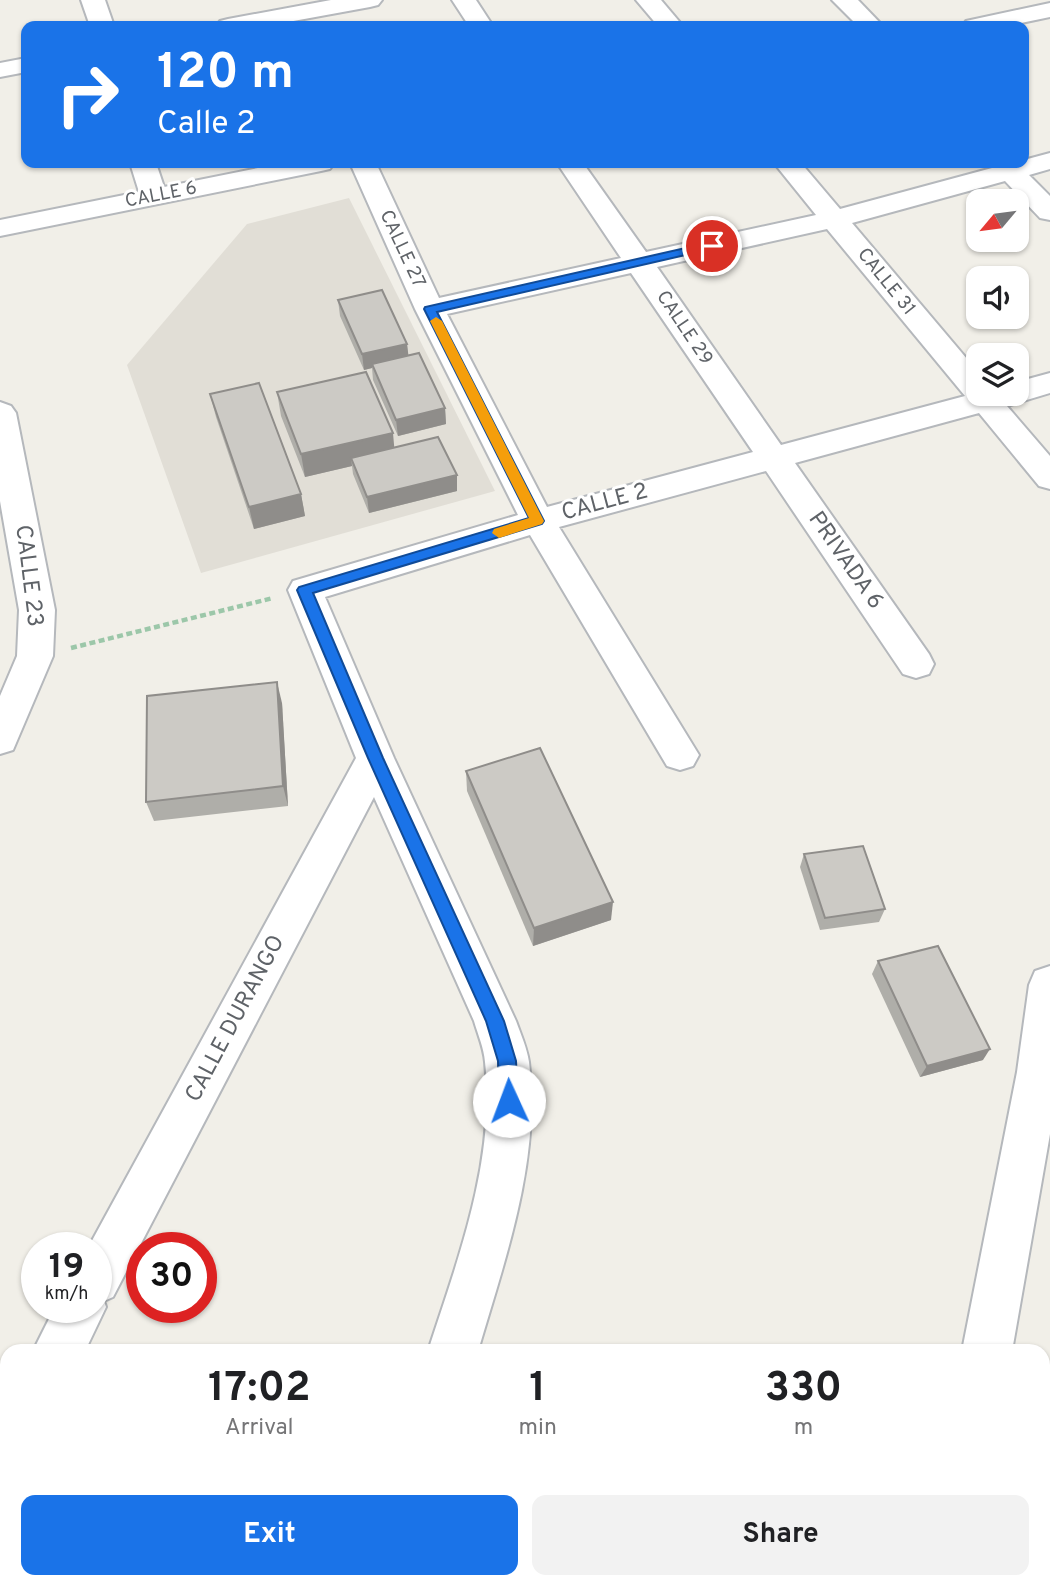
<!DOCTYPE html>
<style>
body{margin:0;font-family:Overpass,sans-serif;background:#f2f2f2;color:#202124;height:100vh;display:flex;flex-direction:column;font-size:26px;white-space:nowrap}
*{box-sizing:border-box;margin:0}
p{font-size:23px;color:#757577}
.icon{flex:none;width:38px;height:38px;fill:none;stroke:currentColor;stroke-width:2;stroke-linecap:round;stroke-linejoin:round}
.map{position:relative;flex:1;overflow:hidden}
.details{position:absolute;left:0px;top:1344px;width:1050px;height:245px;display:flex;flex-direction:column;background:#fff;border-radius:21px 21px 0 0;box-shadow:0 2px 5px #0004}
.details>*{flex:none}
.top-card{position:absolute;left:21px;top:21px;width:1008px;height:147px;border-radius:14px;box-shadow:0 2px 5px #0004;background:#1a73e8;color:#fff;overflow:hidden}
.needle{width:46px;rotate:241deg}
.fabs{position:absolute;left:966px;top:189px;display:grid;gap:14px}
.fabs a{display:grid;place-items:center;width:63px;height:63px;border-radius:14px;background:#fff;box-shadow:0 2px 5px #0004;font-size:35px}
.speed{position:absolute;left:21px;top:1232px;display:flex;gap:14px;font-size:35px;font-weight:700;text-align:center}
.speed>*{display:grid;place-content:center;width:91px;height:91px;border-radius:50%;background:#fff;box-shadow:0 2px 5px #0004;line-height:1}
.speed small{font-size:18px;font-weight:400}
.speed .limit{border:10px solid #d22;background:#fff;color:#111}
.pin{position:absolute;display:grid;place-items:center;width:60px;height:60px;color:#fff;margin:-30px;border:4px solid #fff;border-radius:50%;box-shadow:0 2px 7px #0007}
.me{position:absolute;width:77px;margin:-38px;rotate:358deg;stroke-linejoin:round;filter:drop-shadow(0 0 5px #0008)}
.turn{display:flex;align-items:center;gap:24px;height:147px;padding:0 21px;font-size:32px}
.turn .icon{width:91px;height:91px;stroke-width:2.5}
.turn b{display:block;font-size:49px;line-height:60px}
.eta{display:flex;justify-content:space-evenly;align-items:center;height:119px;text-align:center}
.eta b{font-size:42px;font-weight:700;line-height:49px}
.button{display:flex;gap:14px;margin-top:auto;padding:14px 21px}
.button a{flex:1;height:80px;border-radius:14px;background:#1a73e8;color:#fff;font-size:28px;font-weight:700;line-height:80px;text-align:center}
.button a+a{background:#f2f2f2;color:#202124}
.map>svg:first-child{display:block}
.education{fill:#e1ded6}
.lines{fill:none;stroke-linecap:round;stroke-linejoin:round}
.street-casing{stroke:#b5b8bc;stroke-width:4}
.path{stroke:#9cc7a9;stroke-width:4.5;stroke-dasharray:6 3.5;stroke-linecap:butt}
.street{fill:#fff;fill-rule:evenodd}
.wall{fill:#afaea9}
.shaded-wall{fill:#8f8d8a}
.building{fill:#cccac5;stroke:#8f8d8a;stroke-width:2}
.route{fill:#1a73e8;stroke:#114b97;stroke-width:2}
.slow{fill:#f59e0b}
.labels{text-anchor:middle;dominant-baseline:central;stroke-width:6;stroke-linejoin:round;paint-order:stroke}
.far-street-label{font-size:19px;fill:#5f6368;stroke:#fff}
.street-label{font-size:23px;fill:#5f6368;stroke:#fff}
</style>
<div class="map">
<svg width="1050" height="1589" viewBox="0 0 1050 1589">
<rect width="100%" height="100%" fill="#f1efe8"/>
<polygon class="education" points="349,198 495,491 201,573 127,365 247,224"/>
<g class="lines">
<g class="street-casing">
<g id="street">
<polygon points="81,0 105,0 114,26 90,26"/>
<polygon points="331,0 382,0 378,5 370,7 266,26 216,26 220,21 228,19"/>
<polygon points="452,0 476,0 493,26 469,26"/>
<polygon points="636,0 661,0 683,26 658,26"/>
<polygon points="832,0 858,0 883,26 858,26"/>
<polygon points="1050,3 1050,17 1007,26 962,26 966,21"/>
<polygon points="26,58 26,72 0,77 0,63"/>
<path d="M1050,153v16l-21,6 21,21v24l-10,-2 -35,-37 -153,42 126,149v22h39v-12l33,-9v20l-43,13 43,50v33l-11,-3 -60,-73 -184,50 134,191 5,10 -5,10 -13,4 -13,-4 -137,-203 -207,56 140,228 -6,11 -13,4 -13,-4 -137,-231 -205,62 69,161 122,263c5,14 11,27 13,41 12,98 -24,197 -51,289h-50c30,-92 68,-191 57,-289 -1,-14 -7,-27 -11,-41l-100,-224 -261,500 -9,4 2,6 -21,44h-52l22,-44h41v-59h-8l268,-490 -68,-168 5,-9 225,-66 -103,-206 -65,-146h26l63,135 182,-40 -64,-95h26l63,89 170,-37 -42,-52h27l39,46 152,-41 -3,-5h35v-3zM827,229l138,167 -184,49 -124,-178zM631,273l122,179 -206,55 -100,-193z"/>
<polygon points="130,163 156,163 164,187 283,163 334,163 330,169 321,171 0,236 0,220 139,192"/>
<polygon points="0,402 11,406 16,413 55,610 53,656 13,750 0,754 0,696 17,656 19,610 0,501"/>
<polygon points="1050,966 1050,1134 1012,1351 962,1351 1017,1072 1029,985 1035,971"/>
<polygon points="7,1422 7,1483 0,1486 0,1424"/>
<polygon points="361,1582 415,1582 413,1589 359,1589"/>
<polygon points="899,1582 953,1582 950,1589 896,1589"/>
</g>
</g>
<polyline class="path" points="71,648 273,598"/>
<use href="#street" class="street"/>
</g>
<g class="wall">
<polygon points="338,300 407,344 408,356 445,408 446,424 398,436 373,380 372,368 364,370 340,316"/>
<polygon points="277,392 394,448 457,475 457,491 369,513 353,474 352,466 305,477 281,416"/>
<polygon points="210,394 301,494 305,516 254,529 216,417"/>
<polygon points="282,703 288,806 154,821 146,802"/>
<polygon points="466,771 611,920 533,946 467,791"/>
<polygon points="804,854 885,909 879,922 820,930 800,867"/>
<polygon points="878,961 983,1060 920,1077 872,974"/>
</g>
<g class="shaded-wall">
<polygon points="407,344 409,360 372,364 372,368 364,370 362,354"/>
<polygon points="445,408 446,424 398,436 396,420"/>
<polygon points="393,433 395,456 351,458 352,466 305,477 301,454"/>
<polygon points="457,475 457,491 369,513 367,497"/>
<polygon points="301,494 305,516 254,529 249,507"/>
<polygon points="277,682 282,703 288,806 283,786"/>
<polygon points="613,902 611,920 533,946 534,928"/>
<polygon points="990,1049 983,1060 920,1077 927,1066"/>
</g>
<g class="building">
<polygon points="382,290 407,344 362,354 338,300"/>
<polygon points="419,353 445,408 396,420 372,364"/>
<polygon points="366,372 393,433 301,454 277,392"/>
<polygon points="259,383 301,494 249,507 210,394"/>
<polygon points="438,437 457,475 367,497 351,458"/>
<polygon points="277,682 283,786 146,802 147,696"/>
<polygon points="540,748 613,902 534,928 466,771"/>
<polygon points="863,846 885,909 825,918 804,854"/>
<polygon points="938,946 990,1049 927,1066 878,961"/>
</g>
<polygon class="route" points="712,242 716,243 716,248 437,312 544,521 542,524 313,593 383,758 504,1021 516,1061 518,1101 515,1107 509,1110 502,1107 499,1101 498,1061 486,1021 368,758 297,590 299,587 529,518 424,309 425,307"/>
<polygon class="slow" points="436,317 442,321 544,521 542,524 499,538 492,533 494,529 529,518 430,321"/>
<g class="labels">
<g class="far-street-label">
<text transform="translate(161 195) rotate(-11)">CALLE 6</text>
<text transform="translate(402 249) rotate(65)">CALLE 27</text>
<text transform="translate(886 282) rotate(51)">CALLE 31</text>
<text transform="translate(684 328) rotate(56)">CALLE 29</text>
</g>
<g class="street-label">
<text transform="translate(605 503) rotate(-15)">CALLE 2</text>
<text transform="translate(845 561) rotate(55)">PRIVADA 6</text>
<text transform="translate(28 576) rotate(83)">CALLE 23</text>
<text transform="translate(236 1019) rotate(-62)">CALLE DURANGO</text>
</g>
</g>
</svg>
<div class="fabs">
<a><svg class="needle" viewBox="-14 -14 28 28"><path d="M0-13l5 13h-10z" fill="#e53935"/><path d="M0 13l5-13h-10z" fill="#757577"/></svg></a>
<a><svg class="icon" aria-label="sound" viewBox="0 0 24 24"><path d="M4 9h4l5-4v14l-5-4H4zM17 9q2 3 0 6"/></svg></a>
<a><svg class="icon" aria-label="layers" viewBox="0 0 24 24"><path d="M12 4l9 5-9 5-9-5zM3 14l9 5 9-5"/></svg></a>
</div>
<div class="speed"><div>19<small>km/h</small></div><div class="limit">30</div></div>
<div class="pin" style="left:712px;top:246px;background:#d93025"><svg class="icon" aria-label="arrive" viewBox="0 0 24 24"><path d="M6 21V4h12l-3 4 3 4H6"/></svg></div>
<svg class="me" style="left:509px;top:1101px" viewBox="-20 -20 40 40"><circle r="19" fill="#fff"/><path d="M0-13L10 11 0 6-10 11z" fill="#1a73e8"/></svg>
<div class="top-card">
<div class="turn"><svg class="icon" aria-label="right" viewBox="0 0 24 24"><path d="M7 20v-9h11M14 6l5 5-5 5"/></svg><div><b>120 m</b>Calle 2</div></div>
</div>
<section class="details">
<div class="eta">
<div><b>17:02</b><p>Arrival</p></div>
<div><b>1</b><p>min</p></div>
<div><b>330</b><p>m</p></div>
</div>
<div class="button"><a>Exit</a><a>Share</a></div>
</section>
</div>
